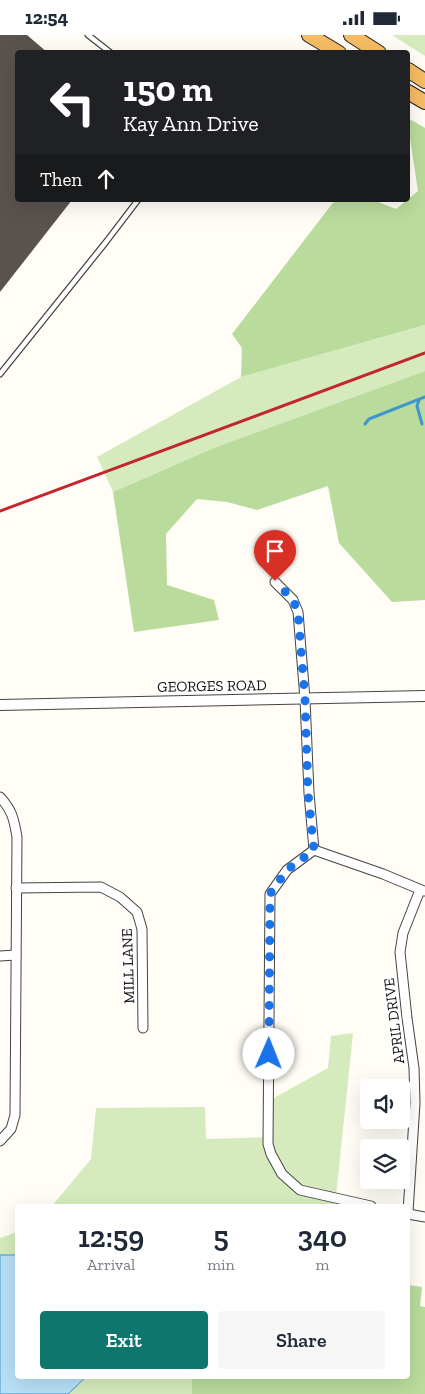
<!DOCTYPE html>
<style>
body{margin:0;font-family:"Zilla Slab",serif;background:#f6f6f7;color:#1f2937;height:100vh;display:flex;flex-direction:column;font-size:19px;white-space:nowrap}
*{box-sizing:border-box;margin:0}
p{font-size:16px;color:#747a83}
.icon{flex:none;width:28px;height:28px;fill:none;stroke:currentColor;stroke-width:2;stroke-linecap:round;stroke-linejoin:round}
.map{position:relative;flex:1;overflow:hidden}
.sheet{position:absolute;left:15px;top:1169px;width:395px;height:175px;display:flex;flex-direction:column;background:#fff;border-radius:5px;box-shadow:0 5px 20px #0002}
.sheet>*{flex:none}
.hud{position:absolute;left:15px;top:15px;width:395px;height:152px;border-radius:5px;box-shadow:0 5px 20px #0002;background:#202124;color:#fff;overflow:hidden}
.tools{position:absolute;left:360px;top:1044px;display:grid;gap:10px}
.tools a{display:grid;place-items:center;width:50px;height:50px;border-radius:5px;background:#fff;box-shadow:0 5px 20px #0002;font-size:25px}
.pin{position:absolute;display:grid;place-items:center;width:42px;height:42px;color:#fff;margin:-51px -21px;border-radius:50% 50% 50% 0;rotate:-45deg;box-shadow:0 0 5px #0007}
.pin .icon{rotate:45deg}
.me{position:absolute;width:55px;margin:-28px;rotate:1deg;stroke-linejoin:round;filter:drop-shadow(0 0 4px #0008)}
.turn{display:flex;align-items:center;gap:18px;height:105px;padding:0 25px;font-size:22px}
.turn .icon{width:65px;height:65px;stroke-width:2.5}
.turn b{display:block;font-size:35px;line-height:42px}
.then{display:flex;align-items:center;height:48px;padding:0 25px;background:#0003;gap:10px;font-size:19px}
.eta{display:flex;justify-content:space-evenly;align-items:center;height:85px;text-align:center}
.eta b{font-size:30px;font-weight:600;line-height:35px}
.button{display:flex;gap:10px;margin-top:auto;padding:10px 25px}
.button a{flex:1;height:58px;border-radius:5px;background:#0f766e;color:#fff;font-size:20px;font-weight:600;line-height:58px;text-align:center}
.button a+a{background:#f6f6f7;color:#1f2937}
.status{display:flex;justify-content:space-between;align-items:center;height:35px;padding:0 25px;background:#fff;direction:ltr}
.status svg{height:14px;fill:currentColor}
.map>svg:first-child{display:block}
.green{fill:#d5ebbd}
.forest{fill:#b9dc9c}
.water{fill:#b9e0f7;stroke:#3f96cf}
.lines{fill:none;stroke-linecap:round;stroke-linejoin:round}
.stream{stroke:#3f96cf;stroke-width:3}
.building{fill:#5a524d}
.service-casing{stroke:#444;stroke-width:7}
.minor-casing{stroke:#444;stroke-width:11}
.tertiary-casing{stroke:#444;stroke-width:12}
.trunk-casing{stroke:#222;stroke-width:16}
.service{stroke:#fff;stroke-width:4.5}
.minor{stroke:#fff;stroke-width:9}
.tertiary{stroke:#fff;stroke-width:10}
.trunk{stroke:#f7bc64;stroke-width:14}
.rail{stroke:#c4262e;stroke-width:3}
.route{stroke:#1a73e8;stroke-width:9;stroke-dasharray:0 16.2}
.labels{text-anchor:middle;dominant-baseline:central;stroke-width:5;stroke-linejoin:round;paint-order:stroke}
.street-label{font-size:15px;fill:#111;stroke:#fff}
</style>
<div class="status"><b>12:54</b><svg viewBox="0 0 49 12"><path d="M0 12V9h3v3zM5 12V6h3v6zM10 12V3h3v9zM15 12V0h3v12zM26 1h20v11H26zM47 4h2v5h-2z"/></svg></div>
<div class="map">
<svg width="425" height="1359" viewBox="0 0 425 1359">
<rect width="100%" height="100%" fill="#fffdf5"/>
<g class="green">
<polygon points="392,0 425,0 425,21"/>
<polygon points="425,290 425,336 216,412 113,457 97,422 241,342"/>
<polygon points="353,998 335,1171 52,1171 91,1124 96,1073 205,1072 206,1104 270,1102 270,1065 328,1033 331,1001"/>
<polygon points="17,1197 17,1220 0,1220 0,1203"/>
<polygon points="87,1341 192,1341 192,1359 58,1359 68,1359"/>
</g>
<g class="forest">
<polygon points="408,83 425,93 425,290 241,342 242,313 232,299 332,169 337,165 373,165 396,174 418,156 410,103 408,100"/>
<polygon points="425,336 425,565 392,567 339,508 328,451 257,475 227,467 197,464 166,499 167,550 214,565 219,585 134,597 113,457 216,412"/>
<polygon points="408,1250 422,1252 420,1271 425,1272 425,1359 192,1359 192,1341 408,1341"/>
</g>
<polygon class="water" points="0,1220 17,1220 18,1341 87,1341 68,1359 0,1359"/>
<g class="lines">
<g class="stream">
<polyline points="419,365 417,371 422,389"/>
<polyline points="365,389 369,384 425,362"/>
</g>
</g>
<polygon class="building" points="0,0 27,0 48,18 18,18 18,165 72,165 0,257"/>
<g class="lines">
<g class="service-casing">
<g id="service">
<polyline points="88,0 111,18"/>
<polyline points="0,339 106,207 138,165"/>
</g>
</g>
<g class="minor-casing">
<g id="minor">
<polyline points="275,547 293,565 298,577 305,664 309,758 314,815"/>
<path d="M0,762c12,13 14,22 17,40l-2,278 -4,14 -11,12"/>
<polyline points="314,815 287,835 270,859 268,1109 271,1119 282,1139 300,1155 371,1171"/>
<polyline points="314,815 383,839 424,856"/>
<polyline points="16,853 101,852 120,862 137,877 142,894 143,993"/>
<polyline points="0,921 16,920"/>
<polyline points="408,1177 415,1068 414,1033 407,983 400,917 403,898 420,855"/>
<polyline points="408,1179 425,1182"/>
</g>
</g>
<g class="tertiary-casing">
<polyline id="tertiary" points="0,670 425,661"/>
</g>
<g class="trunk-casing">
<g id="trunk">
<polyline points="309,0 339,18"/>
<polyline points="351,0 379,18"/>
<polyline points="408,35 425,46"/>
<polyline points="408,57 425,67"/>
</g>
</g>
<use href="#service" class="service"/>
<use href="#minor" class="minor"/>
<use href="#tertiary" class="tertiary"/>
<use href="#trunk" class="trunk"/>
<polyline class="rail" points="0,476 425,318"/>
</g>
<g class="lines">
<polyline class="route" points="269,1019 270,859 287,835 314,815 308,758 305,664 298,577 293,565 275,546"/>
</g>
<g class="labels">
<g class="street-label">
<text transform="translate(212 651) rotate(-1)">GEORGES ROAD</text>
<text transform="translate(128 931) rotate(-92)">MILL LANE</text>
<text transform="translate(394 986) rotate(-97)">APRIL DRIVE</text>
</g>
</g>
</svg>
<div class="tools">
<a><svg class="icon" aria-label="sound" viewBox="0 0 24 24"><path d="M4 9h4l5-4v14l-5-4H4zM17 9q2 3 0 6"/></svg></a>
<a><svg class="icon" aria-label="layers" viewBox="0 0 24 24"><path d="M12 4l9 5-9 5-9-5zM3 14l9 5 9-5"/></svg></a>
</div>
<div class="pin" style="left:275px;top:546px;background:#d93025"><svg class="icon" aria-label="arrive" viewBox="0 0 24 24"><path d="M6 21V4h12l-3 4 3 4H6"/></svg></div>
<svg class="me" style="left:269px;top:1019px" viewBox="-20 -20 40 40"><circle r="19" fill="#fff"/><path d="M0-13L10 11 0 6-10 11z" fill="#1a73e8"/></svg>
<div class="hud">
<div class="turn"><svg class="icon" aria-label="left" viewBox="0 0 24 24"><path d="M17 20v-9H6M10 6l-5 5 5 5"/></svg><div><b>150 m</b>Kay Ann Drive</div></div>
<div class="then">Then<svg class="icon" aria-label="ahead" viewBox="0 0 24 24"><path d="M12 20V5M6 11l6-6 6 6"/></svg></div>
</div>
<section class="sheet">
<div class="eta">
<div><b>12:59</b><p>Arrival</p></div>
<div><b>5</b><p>min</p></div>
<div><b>340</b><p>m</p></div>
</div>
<div class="button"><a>Exit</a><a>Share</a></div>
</section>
</div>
